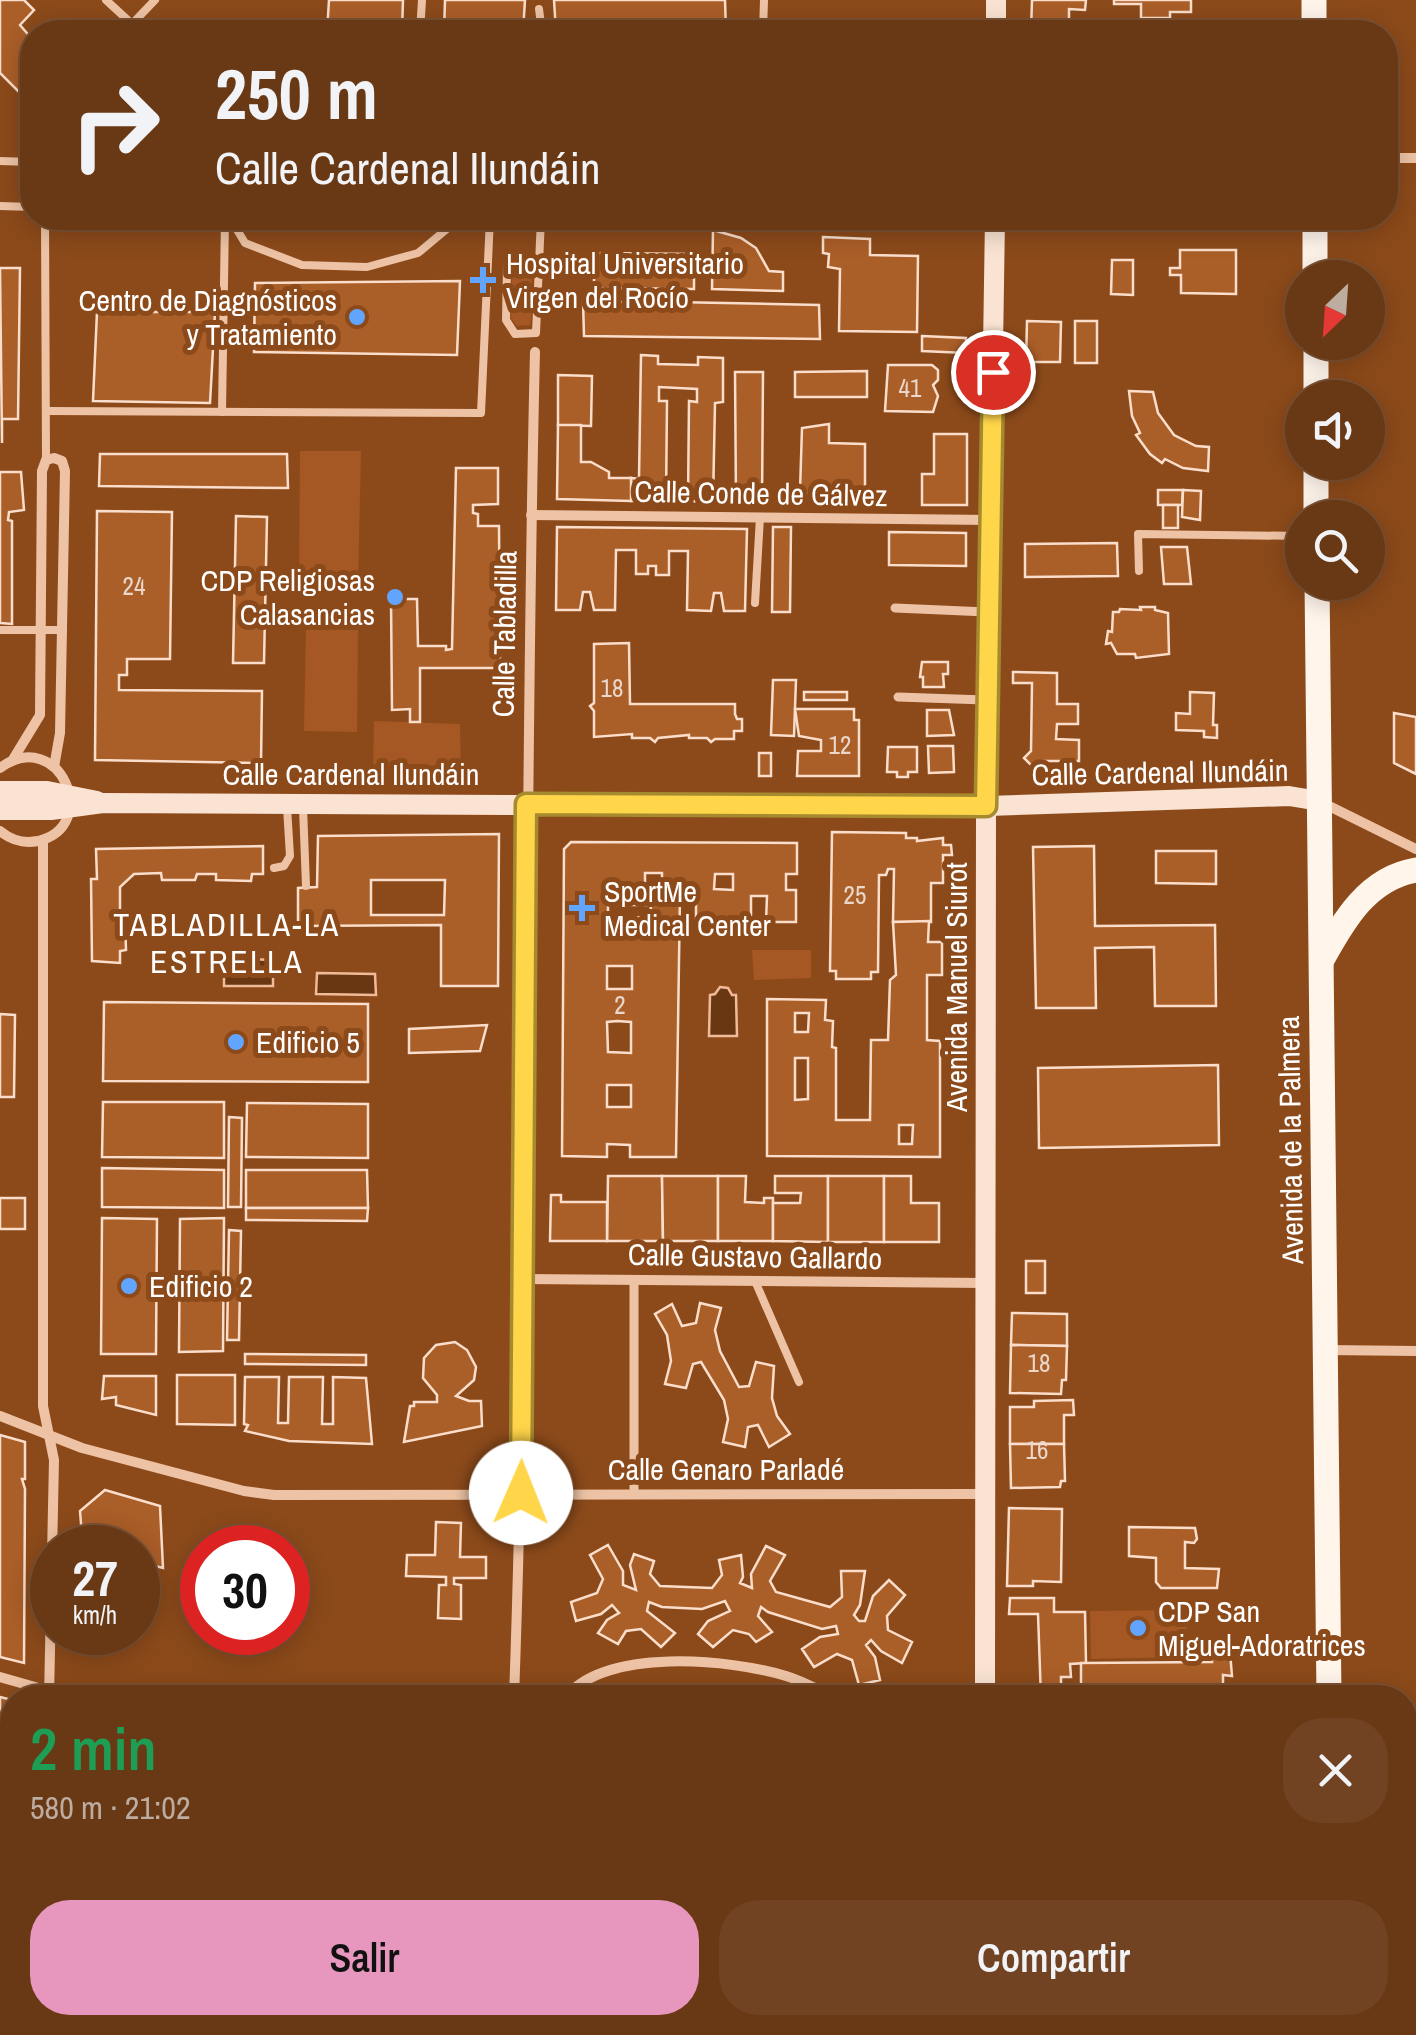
<!DOCTYPE html>
<html lang="es">
<meta charset="utf-8">
<style>
body{margin:0;font-family:"Archivo Narrow",sans-serif;background:#714322;color:#f1f3f6;height:100vh;display:flex;flex-direction:column;font-size:38px;white-space:nowrap}
*{box-sizing:border-box;margin:0}
p{font-size:32px;color:#bdaca0}
.icon{flex:none;width:55px;height:55px;fill:none;stroke:currentColor;stroke-width:2;stroke-linecap:round;stroke-linejoin:round}
.map{position:relative;flex:1;overflow:hidden}
.panel{position:absolute;left:0px;top:1685px;width:1418px;height:350px;display:flex;flex-direction:column;background:#693814;border-radius:40px 40px 0 0;box-shadow:0 5px 25px #0003,0 0 0 2px #7c5234}
.panel>*{flex:none}
.guide{position:absolute;left:20px;top:20px;width:1378px;height:210px;border-radius:40px;box-shadow:0 5px 25px #0003,0 0 0 2px #7c5234;background:#693814;color:#f1f3f6;overflow:hidden}
.needle{width:65px;rotate:205deg}
.controls{position:absolute;left:1285px;top:260px;display:grid;gap:20px}
.controls a{display:grid;place-items:center;width:100px;height:100px;border-radius:50%;background:#693814;box-shadow:0 5px 25px #0003,0 0 0 2px #7c5234;font-size:50px}
.speed{position:absolute;left:30px;top:1525px;display:flex;gap:20px;font-size:50px;font-weight:700;text-align:center}
.speed>*{display:grid;place-content:center;width:130px;height:130px;border-radius:50%;background:#693814;box-shadow:0 5px 25px #0003,0 0 0 2px #7c5234;line-height:1}
.speed small{font-size:25px;font-weight:400}
.speed .limit{border:15px solid #d22;background:#fff;color:#111}
.pin{position:absolute;display:grid;place-items:center;width:85px;height:85px;color:#fff;margin:-42px;border:5px solid #fff;border-radius:50%;box-shadow:0 2px 10px #0007}
.me{position:absolute;width:110px;margin:-55px;rotate:1deg;stroke-linejoin:round;filter:drop-shadow(0 0 8px #0008)}
.turn{display:flex;align-items:center;gap:35px;height:210px;padding:0 30px;font-size:45px}
.turn .icon{width:130px;height:130px;stroke-width:2.5}
.turn b{display:block;font-size:70px;line-height:85px}
.round{display:grid;place-items:center;flex:none;width:105px;height:105px;border-radius:40px;background:#714322}
.headline{display:flex;align-items:center;justify-content:space-between;height:170px;padding:0 30px}
h1{font-size:60px;font-weight:600;line-height:75px;color:#1e9e55}
.primary-button{display:flex;gap:20px;margin-top:auto;padding:20px 30px}
.primary-button a{flex:1;height:115px;border-radius:40px;background:#e797bd;color:#111;font-size:40px;font-weight:600;line-height:115px;text-align:center}
.primary-button a+a{background:#714322;color:#f1f3f6}
.map>svg:first-child{display:block}
.green{fill:#a55823}
.water{fill:#693711;stroke:#f0bb98;stroke-width:2.5}
.building{fill:#aa5e28;stroke:#fadecb;stroke-width:2.5;fill-rule:evenodd}
.lines{fill:none;stroke-linecap:round;stroke-linejoin:round}
.service{stroke:#eec3a5;stroke-width:8}
.pedestrian{stroke:#eec3a5;stroke-width:9}
.minor{stroke:#eec3a5;stroke-width:10}
.secondary{stroke:#fae3d2;stroke-width:20}
.primary{stroke:#fff5eb;stroke-width:25}
.route-casing{stroke:#a68a30;stroke-width:25}
.route{stroke:#ffd54a;stroke-width:18}
.poi-dot{fill:#61a5ff;stroke:#8c4a1a;stroke-width:4}
.labels{text-anchor:middle;dominant-baseline:central;stroke-width:10;stroke-linejoin:round;paint-order:stroke}
.number-label{font-size:25px;fill:#ead7c9}
.poi-label{font-size:30px;fill:#fff;stroke:#8c4a1a;text-anchor:start}
.street-label{font-size:30px;fill:#fff;stroke:#8c4a1a}
.neighbourhood-label{font-size:32px;letter-spacing:2.5px;fill:#fff;stroke:#8c4a1a}
</style>
<div class="map">
<svg width="1416" height="2035" viewBox="0 0 1416 2035">
<rect width="100%" height="100%" fill="#8c4a1a"/>
<g class="green">
<polygon points="522,264 528,266 532,274 531,320 530,325 517,326 511,318 512,272"/>
<polygon points="300,451 361,451 358,583 299,579"/>
<polygon points="306,629 358,630 357,732 304,731"/>
<polygon points="374,721 460,724 461,773 373,772"/>
<polygon points="752,950 811,950 811,978 754,980"/>
<polygon points="1186,1610 1187,1657 1091,1659 1090,1611"/>
</g>
<g class="water">
<polygon points="224,958 273,960 273,986 224,986"/>
<polygon points="317,973 375,974 376,995 316,994"/>
<polygon points="720,987 728,988 732,995 736,995 737,1036 709,1036 710,995 715,994"/>
</g>
<g class="building">
<polygon points="0,0 24,0 34,10 20,25 32,39 32,105 0,73"/>
<polygon points="329,0 403,0 402,32 327,32"/>
<polygon points="445,0 525,0 523,32 444,32"/>
<polygon points="554,0 725,0 726,32 556,32"/>
<polygon points="1032,0 1086,0 1085,10 1069,9 1069,31 1031,31"/>
<polygon points="1114,0 1191,0 1191,12 1170,12 1170,18 1141,18 1141,4 1114,4"/>
<polygon points="713,230 741,238 756,248 769,271 783,272 783,291 712,289"/>
<polygon points="823,237 870,239 870,255 918,256 917,332 839,331 840,269 828,267 829,254 823,253"/>
<polygon points="1180,250 1236,250 1236,294 1181,293 1181,275 1170,275 1170,268 1180,268"/>
<polygon points="594,253 694,254 694,289 594,288"/>
<polygon points="1112,260 1133,260 1133,295 1111,294"/>
<polygon points="0,268 20,268 18,419 2,419 2,443"/>
<polygon points="460,281 457,355 254,352 255,283"/>
<polygon points="634,289 673,289 673,302 819,305 820,339 584,336 583,301 634,302"/>
<polygon points="97,312 215,312 210,403 93,401"/>
<polygon points="1027,321 1061,322 1060,362 1026,362"/>
<rect x="1075" y="321" width="22" height="42"/>
<polygon points="922,336 966,338 966,353 922,351"/>
<polygon points="641,355 658,356 658,364 698,365 698,357 723,358 723,402 715,403 713,502 688,501 689,401 697,402 697,389 659,387 659,401 667,401 666,501 631,501 631,478 639,479"/>
<polygon points="888,365 932,365 938,370 938,380 933,385 938,396 933,412 885,411"/>
<polygon points="867,371 867,397 795,397 795,372"/>
<polygon points="735,372 763,372 762,502 736,502"/>
<polygon points="558,375 592,376 591,426 558,425"/>
<polygon points="1129,391 1153,392 1158,413 1174,435 1196,446 1209,447 1208,471 1183,468 1165,459 1162,463 1150,454 1136,435 1140,433 1132,416"/>
<polygon points="829,424 829,443 865,444 865,492 810,494 800,491 802,428"/>
<polygon points="558,425 581,425 581,462 591,462 609,472 609,478 631,478 631,501 557,499"/>
<polygon points="934,434 967,434 967,505 922,505 922,474 934,474"/>
<polygon points="100,454 287,454 288,488 99,486"/>
<polygon points="456,468 498,468 498,504 473,505 473,513 478,514 478,526 499,526 500,668 420,668 420,722 410,722 410,709 392,710 391,599 417,599 418,646 446,646 446,650 452,649"/>
<polygon points="0,472 21,472 24,510 9,512 8,520 12,521 12,624 0,623"/>
<polygon points="1158,490 1183,490 1182,505 1158,505"/>
<polygon points="1183,490 1201,491 1200,520 1182,517"/>
<rect x="1163" y="505" width="15" height="23"/>
<polygon points="97,511 172,512 170,659 127,659 127,675 119,675 119,690 262,691 261,763 95,760"/>
<polygon points="236,516 267,517 264,663 233,663"/>
<polygon points="557,527 747,529 745,611 724,611 721,593 714,593 711,611 687,610 688,551 669,551 669,575 656,575 656,566 648,566 648,574 636,574 636,550 616,550 615,610 594,610 590,592 583,592 580,610 556,610"/>
<polygon points="773,527 791,527 790,612 772,612"/>
<polygon points="889,532 966,533 966,566 889,565"/>
<polygon points="1117,543 1118,576 1025,577 1025,544"/>
<polygon points="1161,547 1187,547 1191,584 1164,584"/>
<polygon points="1140,607 1155,607 1155,610 1168,613 1169,654 1136,658 1135,654 1117,654 1111,643 1106,644 1108,631 1112,632 1113,612 1119,612 1120,609 1141,610"/>
<polygon points="629,643 630,704 735,704 735,714 737,719 742,719 742,731 734,731 734,739 715,739 711,742 707,738 689,738 689,735 658,738 655,742 650,738 632,738 632,734 594,737 594,711 590,706 594,703 594,644"/>
<polygon points="922,662 948,662 948,674 943,674 944,687 923,687 923,677 920,677"/>
<polygon points="1013,672 1057,673 1057,704 1078,704 1078,724 1057,724 1056,739 1079,740 1079,761 1041,761 1034,768 1024,758 1031,751 1032,683 1013,683"/>
<polygon points="773,680 796,680 794,736 771,735"/>
<rect x="804" y="692" width="43" height="8"/>
<polygon points="1190,692 1214,693 1213,725 1217,725 1217,738 1204,737 1204,731 1176,730 1176,713 1190,714"/>
<polygon points="795,709 854,709 854,720 859,720 859,776 797,776 798,751 821,751 821,740 799,736"/>
<polygon points="927,710 949,710 954,735 927,736"/>
<polygon points="1394,713 1416,717 1416,774 1394,763"/>
<polygon points="928,746 953,746 954,772 929,773"/>
<polygon points="888,747 917,747 917,772 908,772 908,777 897,777 897,772 887,772"/>
<rect x="759" y="753" width="12" height="23"/>
<polygon points="832,832 906,833 906,838 917,838 917,841 943,838 943,845 951,845 952,855 943,855 943,883 931,883 931,922 893,922 894,869 888,869 886,875 879,875 878,972 871,972 871,979 836,979 836,971 830,971"/>
<path d="M499,834l-1,152h-57v-61l-143,1v-38l19,-1 1,-51zM371,880h74l-1,35h-73z"/>
<path d="M571,842l226,1v31h-11v16h10v32h-30l1,-26h-16v26l-55,-1v-25l-16,-1 -4,262h-46v-12l-23,-1v13l-45,-1 2,-307zM645,873h17v16h-17zM715,874h18v16l-19,-1zM608,905h43l-1,13 -18,-1 -1,13h-23zM607,966h25v23h-25zM617,1021l14,1v31l-23,-1 -1,-30zM607,1085h24v22h-24z"/>
<polygon points="263,846 263,874 252,874 251,881 216,880 216,874 197,874 195,880 162,880 161,873 134,874 120,887 120,917 125,917 126,950 120,951 120,963 92,961 91,879 97,879 96,849"/>
<polygon points="1094,846 1095,926 1215,925 1216,1006 1155,1006 1154,947 1095,948 1096,1008 1036,1008 1033,847"/>
<polygon points="1156,851 1216,851 1216,884 1156,883"/>
<path d="M929,921l-1,21h14v33h-15v65l13,1v116l-173,-1v-157l59,1 -1,20 8,1 -1,26 4,1v72h34l1,-80h17l2,-60 6,-5 -3,-53zM795,1013h14l-1,19h-13zM795,1058h13v41l-13,1zM899,1125h14l-1,19h-13z"/>
<polygon points="104,1002 368,1004 368,1082 103,1081"/>
<polygon points="0,1014 15,1015 14,1097 0,1097"/>
<polygon points="487,1025 480,1051 409,1053 409,1029"/>
<polygon points="1218,1065 1219,1145 1039,1148 1038,1068"/>
<polygon points="103,1102 224,1102 224,1158 102,1157"/>
<polygon points="247,1103 368,1104 368,1158 246,1157"/>
<polygon points="229,1117 242,1118 241,1207 228,1207"/>
<polygon points="102,1168 224,1170 224,1208 102,1207"/>
<polygon points="246,1170 367,1170 368,1208 246,1208"/>
<polygon points="608,1176 662,1176 663,1241 607,1241"/>
<polygon points="662,1176 718,1176 718,1241 663,1241"/>
<polygon points="718,1176 746,1176 745,1202 764,1203 764,1198 773,1198 773,1241 718,1241"/>
<polygon points="775,1176 828,1176 828,1242 773,1241 773,1203 800,1203 801,1193 775,1193"/>
<rect x="828" y="1176" width="56" height="66"/>
<polygon points="884,1176 911,1176 911,1203 939,1203 939,1242 884,1242"/>
<polygon points="551,1195 561,1195 561,1202 607,1202 607,1241 550,1241"/>
<rect x="0" y="1198" width="25" height="31"/>
<polygon points="246,1208 368,1208 367,1221 246,1220"/>
<polygon points="102,1218 157,1219 156,1354 101,1354"/>
<polygon points="224,1218 223,1351 179,1352 180,1219"/>
<polygon points="229,1230 241,1231 239,1340 227,1340"/>
<rect x="1026" y="1261" width="19" height="32"/>
<polygon points="700,1303 721,1308 715,1330 720,1351 739,1387 749,1386 756,1362 774,1366 772,1398 777,1416 790,1434 769,1447 758,1425 748,1427 745,1447 723,1442 728,1419 724,1400 701,1362 693,1364 686,1388 665,1384 671,1361 667,1335 655,1314 672,1304 682,1326 696,1323"/>
<polygon points="1012,1313 1067,1314 1067,1346 1011,1345"/>
<polygon points="455,1342 467,1350 476,1367 474,1380 456,1396 469,1401 481,1401 482,1426 404,1442 410,1406 414,1406 414,1402 437,1402 437,1395 423,1378 424,1358 436,1345"/>
<polygon points="1011,1345 1067,1346 1066,1380 1062,1380 1061,1394 1010,1393"/>
<polygon points="245,1354 366,1355 366,1365 245,1364"/>
<polygon points="177,1375 235,1375 235,1425 177,1424"/>
<polygon points="104,1376 156,1376 156,1415 116,1405 116,1397 102,1399"/>
<polygon points="245,1377 279,1377 278,1423 288,1423 289,1377 323,1377 322,1424 333,1424 333,1377 366,1378 372,1444 289,1441 245,1431 248,1425 244,1424"/>
<polygon points="1073,1400 1074,1415 1064,1415 1064,1444 1010,1444 1010,1407 1034,1407 1034,1401"/>
<polygon points="0,1435 25,1442 25,1479 22,1479 25,1489 24,1663 0,1657"/>
<polygon points="1010,1444 1064,1444 1065,1481 1061,1481 1060,1487 1011,1488"/>
<polygon points="105,1490 160,1506 163,1568 138,1562 138,1548 83,1548 80,1511"/>
<polygon points="1009,1508 1062,1509 1061,1582 1033,1581 1033,1586 1007,1586"/>
<polygon points="436,1522 461,1523 460,1557 486,1557 486,1578 454,1578 454,1584 461,1585 461,1619 438,1618 439,1585 446,1585 446,1577 406,1576 407,1555 435,1555"/>
<polygon points="1129,1527 1195,1528 1197,1539 1194,1543 1185,1542 1185,1568 1219,1569 1217,1588 1161,1588 1156,1582 1156,1558 1129,1556"/>
<polygon points="608,1545 623,1571 623,1585 636,1590 630,1565 634,1554 654,1561 650,1574 660,1586 712,1588 722,1575 719,1560 741,1555 743,1577 740,1583 752,1588 751,1574 766,1546 785,1555 770,1581 776,1592 830,1607 842,1597 841,1571 865,1571 860,1605 854,1615 859,1621 865,1621 873,1596 889,1580 905,1595 887,1616 888,1630 912,1642 902,1663 881,1651 871,1640 866,1645 875,1657 880,1680 859,1685 852,1660 837,1654 814,1667 802,1649 820,1637 838,1634 836,1626 822,1629 768,1612 761,1607 758,1616 772,1632 756,1642 749,1634 733,1630 713,1647 698,1634 708,1621 730,1611 725,1601 702,1609 662,1607 649,1602 647,1611 675,1633 661,1647 641,1629 626,1631 618,1644 598,1633 607,1620 619,1613 612,1605 601,1614 576,1621 571,1602 597,1593 603,1579 590,1555"/>
<polygon points="1010,1598 1054,1598 1054,1612 1085,1612 1086,1663 1070,1664 1071,1677 1061,1677 1061,1698 1041,1698 1038,1614 1009,1614"/>
<polygon points="1230,1652 1232,1676 1223,1675 1223,1698 1081,1698 1081,1663 1212,1662 1212,1654"/>
<polygon points="0,1697 12,1700 12,1755 0,1800"/>
<polygon points="0,1815 12,1818 12,1835 0,1880"/>
<polygon points="717,2022 761,2022 757,2026 759,2035 740,2035 734,2024"/>
<polygon points="855,2022 875,2022 876,2035 855,2035"/>
</g>
<g class="lines">
<g class="service">
<polyline points="106,0 132,24 132,32"/>
<polyline points="539,9 542,32"/>
<polyline points="132,24 155,0"/>
<polyline points="420,32 422,0"/>
<polyline points="763,32 764,0"/>
<polyline points="0,161 32,162"/>
<polyline points="0,206 32,207"/>
<polyline points="45,218 46,460"/>
<polyline points="230,218 245,243 302,265 367,267 418,253 460,218"/>
<polyline points="707,218 992,224"/>
<path d="M537,266c-12,-9 -19,-11 -30,1l-1,53 9,14 21,-1 5,-115"/>
<polyline points="47,411 481,413 490,218"/>
<polyline points="222,412 225,218"/>
<polyline points="1139,571 1138,534 1302,536"/>
<polyline points="755,603 760,517"/>
<polyline points="0,630 63,630"/>
<polyline points="303,807 306,886"/>
<polyline points="274,868 284,866 290,856 287,807"/>
<polyline points="755,1281 799,1382"/>
</g>
<g class="pedestrian">
<polyline points="895,608 987,612"/>
<polyline points="898,697 985,700"/>
<polyline points="634,1493 634,1280"/>
</g>
<g class="minor">
<polyline points="1385,158 1416,158"/>
<polyline points="531,515 990,520"/>
<polyline points="12,761 40,715 42,471 46,460 54,458 62,461 65,471 60,733 54,767"/>
<path d="M0,768c60,-43 102,58 38,73 -15,3 -27,-1 -38,-10"/>
<polyline points="1323,803 1416,849"/>
<polyline points="43,840 43,1406 54,1460 49,1698"/>
<polyline points="524,1279 986,1283"/>
<polyline points="1326,1350 1416,1351"/>
<polyline points="0,1416 82,1448 244,1491 274,1495 984,1494"/>
<polyline points="0,1677 49,1691"/>
<path d="M514,1698c16,-449 10,-897 21,-1346"/>
<path d="M565,1698c40,-51 165,-39 221,-22 17,5 34,15 50,22"/>
<polyline points="1405,1787 1416,1787"/>
<polyline points="505,2022 510,2035"/>
<polyline points="25,2035 31,2022"/>
<polyline points="482,2035 495,2022"/>
</g>
<g class="secondary">
<polyline points="996,32 996,0"/>
<polyline points="0,791 47,791 97,801"/>
<polyline points="0,810 51,810 103,803 958,807 1289,796 1319,801"/>
<polyline points="985,1698 986,806 995,218"/>
<polyline points="980,2035 982,2022"/>
</g>
<g class="primary">
<polyline points="1314,0 1314,32"/>
<polyline points="1315,218 1315,278"/>
<polyline points="1316,342 1316,398"/>
<polyline points="1316,462 1316,518"/>
<polyline points="1317,582 1329,1698"/>
<path d="M1323,958c21,-38 45,-80 93,-88"/>
<polyline points="0,1939 12,1942"/>
<polyline points="0,1972 12,1975"/>
<polyline points="209,2022 261,2035"/>
<polyline points="1333,2022 1333,2035"/>
<polyline points="366,2027 415,2035"/>
</g>
</g>
<g class="lines">
<g class="route-casing">
<polyline id="route" points="521,1493 526,804 986,806 993,372"/>
</g>
<use href="#route" class="route"/>
</g>
<g class="poi-dot">
<path d="M478 265h10v10h10v10h-10v10h-10v-10h-10v-10h10z"/>
<circle cx="357" cy="317" r="10"/>
<circle cx="395" cy="597" r="10"/>
<path d="M577 893h10v10h10v10h-10v10h-10v-10h-10v-10h10z"/>
<circle cx="236" cy="1042" r="10"/>
<circle cx="129" cy="1286" r="10"/>
<circle cx="1138" cy="1628" r="10"/>
</g>
<g class="labels">
<g class="number-label">
<text x="910" y="388">41</text>
<text x="134" y="586">24</text>
<text x="612" y="688">18</text>
<text x="840" y="745">12</text>
<text x="855" y="895">25</text>
<text x="620" y="1005">2</text>
<text x="1039" y="1363">18</text>
<text x="1037" y="1450">16</text>
</g>
<g class="poi-label">
<text x="506" y="263">Hospital Universitario<tspan x="506" dy="34">Virgen del Rocío</tspan></text>
<text x="337" y="300" text-anchor="end">Centro de Diagnósticos<tspan x="337" dy="34">y Tratamiento</tspan></text>
<text x="375" y="580" text-anchor="end">CDP Religiosas<tspan x="375" dy="34">Calasancias</tspan></text>
<text x="604" y="891">SportMe<tspan x="604" dy="34">Medical Center</tspan></text>
<text x="256" y="1042">Edificio 5</text>
<text x="149" y="1286">Edificio 2</text>
<text x="1158" y="1611">CDP San<tspan x="1158" dy="34">Miguel-Adoratrices</tspan></text>
</g>
<g class="street-label">
<text transform="translate(761 493) rotate(1)">Calle Conde de Gálvez</text>
<text transform="translate(504 634) rotate(-89)">Calle Tabladilla</text>
<text transform="translate(1160 772) rotate(-1)">Calle Cardenal Ilundáin</text>
<text x="351" y="774">Calle Cardenal Ilundáin</text>
<text transform="translate(956 987) rotate(-90)">Avenida Manuel Siurot</text>
<text transform="translate(1290 1140) rotate(-91)">Avenida de la Palmera</text>
<text transform="translate(755 1256) rotate(1)">Calle Gustavo Gallardo</text>
<text x="726" y="1469">Calle Genaro Parladé</text>
</g>
<g class="neighbourhood-label">
<text x="227" y="924">TABLADILLA-LA<tspan x="227" dy="37">ESTRELLA</tspan></text>
</g>
</g>
</svg>
<div class="controls">
<a><svg class="needle" viewBox="-14 -14 28 28"><path d="M0-13l5 13h-10z" fill="#e53935"/><path d="M0 13l5-13h-10z" fill="#bdaca0"/></svg></a>
<a><svg class="icon" aria-label="sound" viewBox="0 0 24 24"><path d="M4 9h4l5-4v14l-5-4H4zM17 9q2 3 0 6"/></svg></a>
<a><svg class="icon" aria-label="search" viewBox="0 0 24 24"><circle cx="10" cy="10" r="6"/><path d="M15 15l6 6"/></svg></a>
</div>
<div class="speed"><div>27<small>km/h</small></div><div class="limit">30</div></div>
<div class="pin" style="left:993px;top:372px;background:#d93025"><svg class="icon" aria-label="arrive" viewBox="0 0 24 24"><path d="M6 21V4h12l-3 4 3 4H6"/></svg></div>
<svg class="me" style="left:521px;top:1493px" viewBox="-20 -20 40 40"><circle r="19" fill="#fff"/><path d="M0-13L10 11 0 6-10 11z" fill="#ffd54a"/></svg>
<div class="guide">
<div class="turn"><svg class="icon" aria-label="right" viewBox="0 0 24 24"><path d="M7 20v-9h11M14 6l5 5-5 5"/></svg><div><b>250 m</b>Calle Cardenal Ilundáin</div></div>
</div>
<section class="panel">
<div class="headline"><div><h1>2 min</h1><p>580 m · 21:02</p></div><a class="round"><svg class="icon" aria-label="close" viewBox="0 0 24 24"><path d="M6 6l12 12M18 6L6 18"/></svg></a></div>
<div class="primary-button"><a>Salir</a><a>Compartir</a></div>
</section>
</div>
